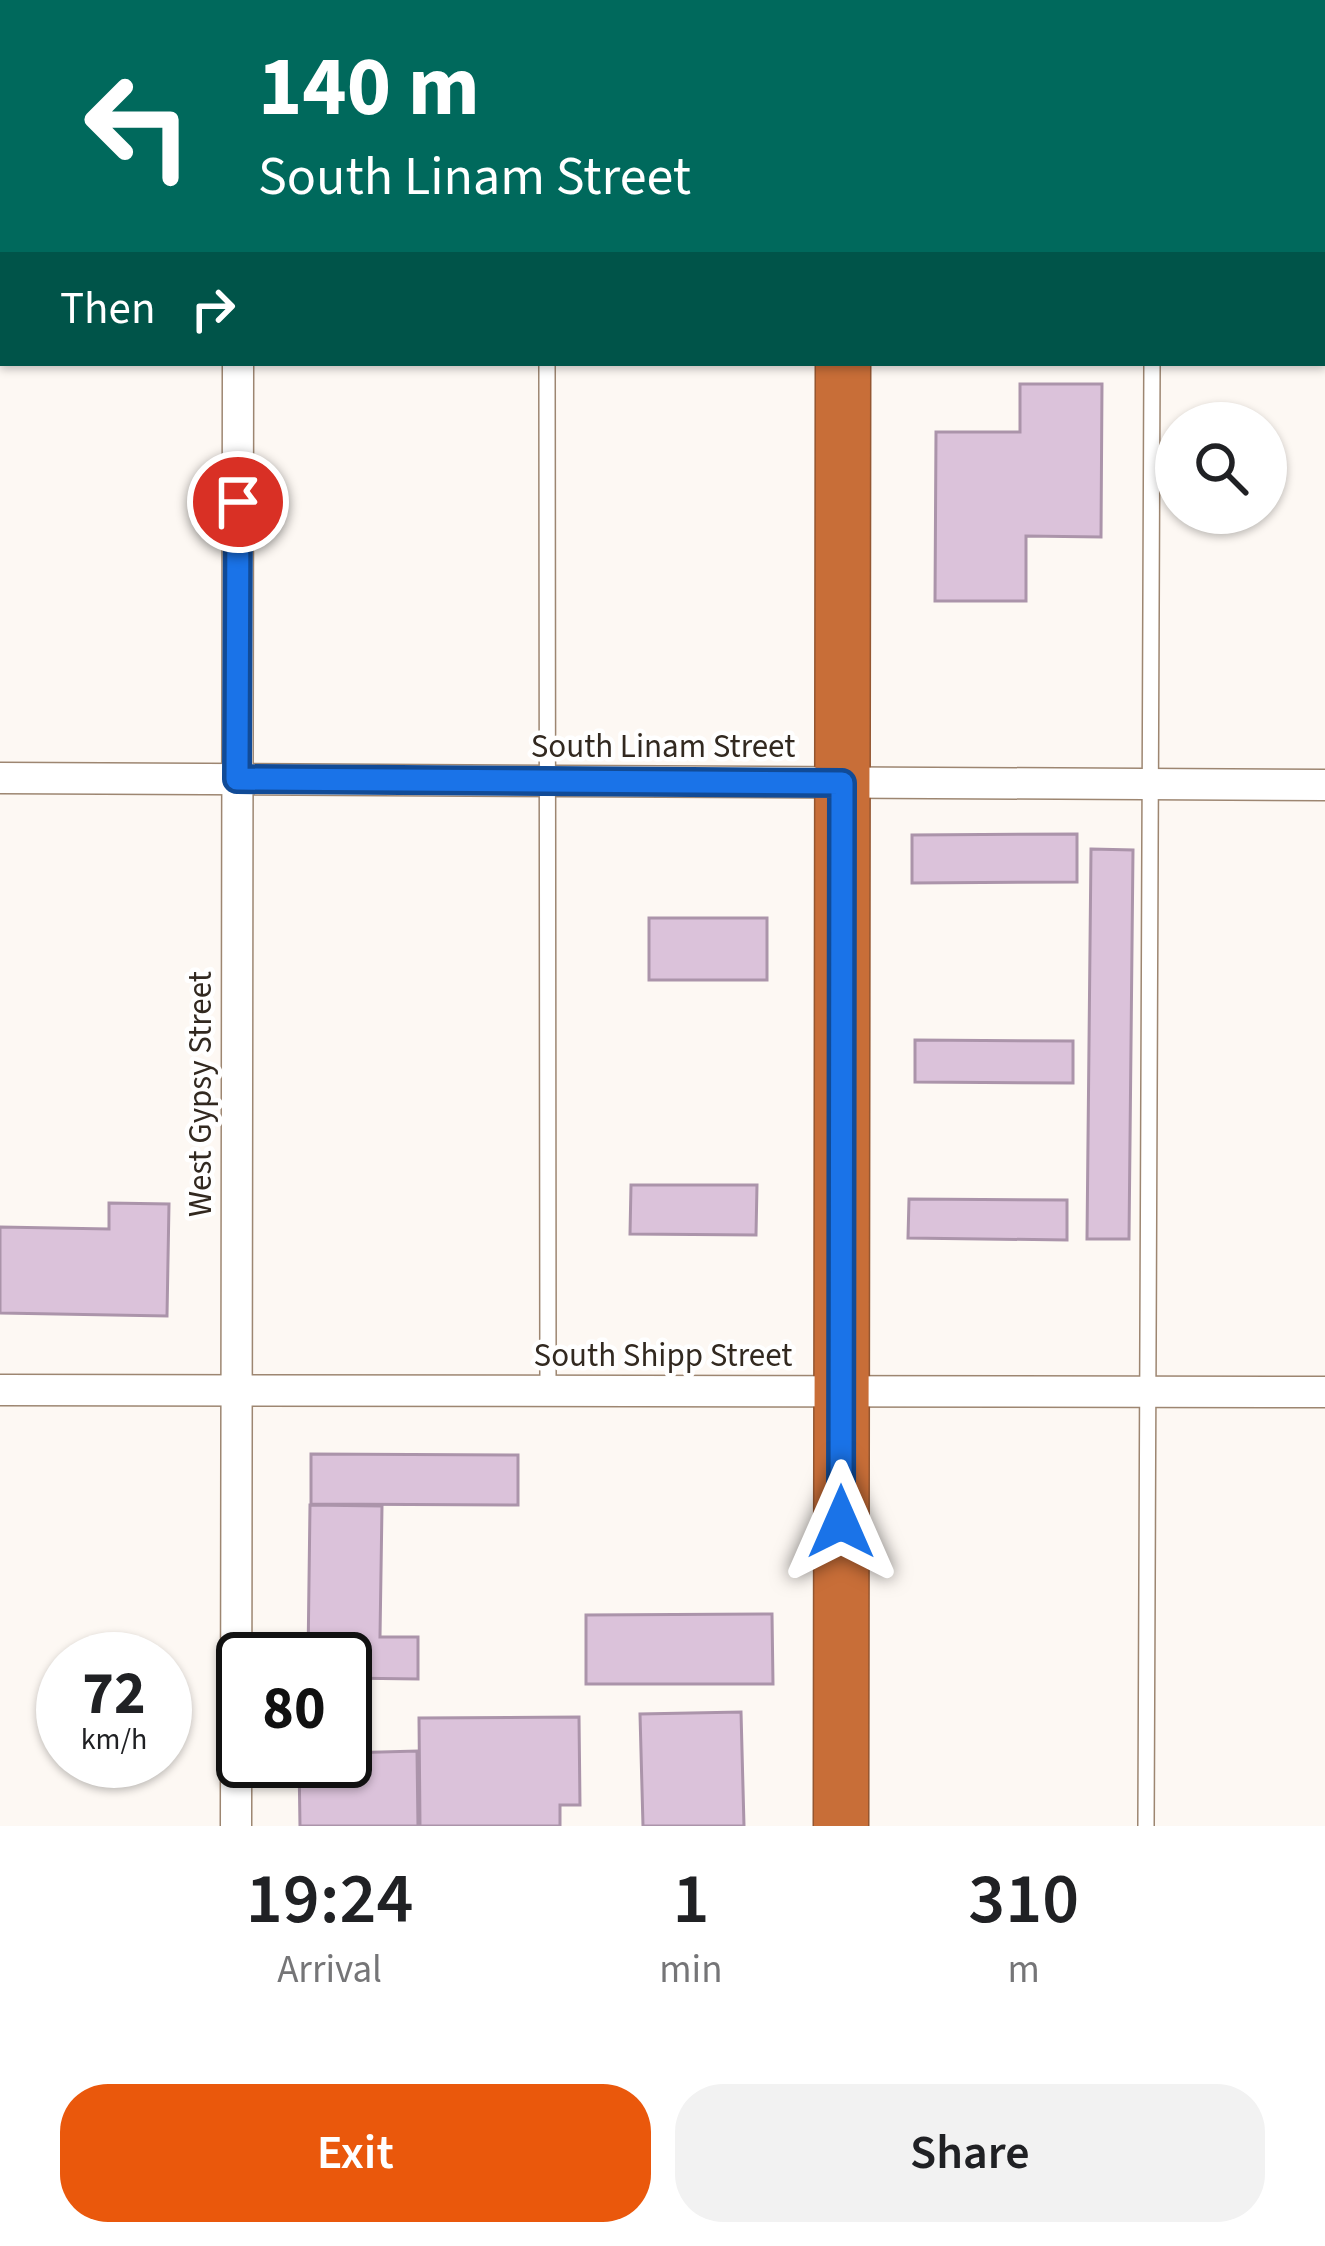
<!DOCTYPE html>
<style>
body{margin:0;font-family:"Source Sans 3",sans-serif;background:#f2f2f2;color:#202124;height:100vh;display:flex;flex-direction:column;font-size:45px;white-space:nowrap}
*{box-sizing:border-box;margin:0}
p{font-size:39px;color:#757577}
.icon{flex:none;width:66px;height:66px;fill:none;stroke:currentColor;stroke-width:2;stroke-linecap:round;stroke-linejoin:round}
.map{position:relative;height:1826px;overflow:hidden}
.sheet{display:flex;flex-direction:column;background:#fff;flex:1}
.sheet>*{flex:none}
.guide{position:absolute;left:0px;top:0px;width:1326px;height:366px;box-shadow:0 3px 9px #0004;background:#00695c;color:#fff;overflow:hidden}
.controls{position:absolute;left:1155px;top:402px;display:grid;gap:24px}
.controls a{display:grid;place-items:center;width:132px;height:132px;border-radius:50%;background:#fff;box-shadow:0 3px 9px #0004;font-size:60px}
.speed{position:absolute;left:36px;top:1632px;display:flex;gap:24px;font-size:60px;font-weight:700;text-align:center}
.speed>*{display:grid;place-content:center;width:156px;height:156px;border-radius:50%;background:#fff;box-shadow:0 3px 9px #0004;line-height:1}
.speed small{font-size:30px;font-weight:400}
.speed .limit{border:6px solid #111;border-radius:18px;background:#fff;color:#111}
.pin{position:absolute;display:grid;place-items:center;width:102px;height:102px;color:#fff;margin:-51px;border:6px solid #fff;border-radius:50%;box-shadow:0 3px 12px #0007}
.me{position:absolute;width:132px;margin:-66px;rotate:0deg;stroke-linejoin:round;filter:drop-shadow(0 0 9px #0008)}
.turn{display:flex;align-items:center;gap:42px;height:252px;padding:0 60px;font-size:54px}
.turn .icon{width:156px;height:156px;stroke-width:2.5}
.turn b{display:block;font-size:84px;line-height:102px}
.then{display:flex;align-items:center;height:114px;padding:0 60px;background:#0003;gap:24px;font-size:45px}
.eta{display:flex;justify-content:space-evenly;align-items:center;height:204px;text-align:center}
.eta b{font-size:72px;font-weight:600;line-height:84px}
.action{display:flex;gap:24px;margin-top:auto;padding:24px 60px}
.action a{flex:1;height:138px;border-radius:48px;background:#ea580c;color:#fff;font-size:48px;font-weight:600;line-height:138px;text-align:center}
.action a+a{background:#f2f2f2;color:#202124}
.map>svg:first-child{display:block}
.building{fill:#dbc2da;stroke:#ab94aa;stroke-width:3}
.lines{fill:none;stroke-linecap:round;stroke-linejoin:round}
.lane-casing{stroke:#9d8671;stroke-width:18}
.street-casing{stroke:#9d8671;stroke-width:33}
.secondary-casing{stroke:#9d8671;stroke-width:45}
.highway-casing{stroke:#945630;stroke-width:57}
.lane{stroke:#fff;stroke-width:15}
.street{stroke:#fff;stroke-width:30}
.secondary{stroke:#eed4c3;stroke-width:42}
.highway{stroke:#c86e38;stroke-width:54}
.route-casing{stroke:#114b97;stroke-width:30}
.route{stroke:#1a73e8;stroke-width:21}
.labels{text-anchor:middle;dominant-baseline:central;stroke-width:9;stroke-linejoin:round;paint-order:stroke}
.street-label{font-size:33px;fill:#322920;stroke:#fff}
</style>
<div class="map">
<svg width="1325" height="1826" viewBox="0 0 1325 1826">
<rect width="100%" height="100%" fill="#fdf8f3"/>
<g class="building">
<rect x="926" y="0" width="123" height="3"/>
<polygon points="1020,384 1102,384 1101,537 1026,536 1026,601 935,601 936,432 1020,432"/>
<polygon points="1077,834 1077,882 912,883 912,835"/>
<polygon points="1091,849 1133,850 1129,1239 1087,1239"/>
<rect x="649" y="918" width="118" height="62"/>
<polygon points="915,1040 1073,1041 1073,1083 915,1082"/>
<polygon points="631,1185 757,1185 756,1235 630,1234"/>
<polygon points="909,1199 1067,1200 1067,1240 908,1238"/>
<polygon points="109,1203 169,1204 167,1316 0,1313 0,1227 109,1229"/>
<polygon points="311,1454 518,1455 518,1505 311,1504"/>
<polygon points="310,1505 382,1506 380,1637 418,1637 418,1679 345,1678 345,1659 308,1659"/>
<polygon points="772,1614 773,1684 586,1684 586,1615"/>
<polygon points="741,1712 744,1826 643,1826 640,1714"/>
<polygon points="579,1717 580,1805 560,1805 560,1826 420,1826 419,1718"/>
<polygon points="417,1751 418,1826 300,1826 299,1761 345,1761 345,1753"/>
</g>
<g class="lines">
<g class="lane-casing">
<g id="lane">
<polyline points="546,0 546,3"/>
<polyline points="1153,0 1153,3"/>
<polyline points="547,363 548,1391"/>
<polyline points="1146,1826 1152,363"/>
</g>
</g>
<g class="street-casing">
<g id="street">
<polyline points="239,3 239,0"/>
<polyline points="0,175 3,175"/>
<polyline points="1323,179 1325,179"/>
<polyline points="0,778 1325,785"/>
<polyline points="0,1390 1325,1392"/>
<polyline points="236,1826 238,363"/>
</g>
</g>
<g class="secondary-casing">
<g id="secondary">
<polyline points="83,3 85,0"/>
<polyline points="0,134 3,129"/>
</g>
</g>
<g class="highway-casing">
<g id="highway">
<polyline points="843,3 843,0"/>
<polyline points="841,1826 843,363"/>
</g>
</g>
<use href="#lane" class="lane"/>
<use href="#street" class="street"/>
<use href="#secondary" class="secondary"/>
<use href="#highway" class="highway"/>
</g>
<g class="lines">
<g class="route-casing">
<polyline id="route" points="238,502 237,779 842,783 841,1522"/>
</g>
<use href="#route" class="route"/>
</g>
<g class="labels">
<g class="street-label">
<text x="663" y="746">South Linam Street</text>
<text transform="translate(200 1094) rotate(-90)">West Gypsy Street</text>
<text x="663" y="1355">South Shipp Street</text>
</g>
</g>
</svg>
<div class="controls">
<a><svg class="icon" aria-label="search" viewBox="0 0 24 24"><circle cx="10" cy="10" r="6"/><path d="M15 15l6 6"/></svg></a>
</div>
<div class="speed"><div>72<small>km/h</small></div><div class="limit">80</div></div>
<div class="pin" style="left:238px;top:502px;background:#d93025"><svg class="icon" aria-label="arrive" viewBox="0 0 24 24"><path d="M6 21V4h12l-3 4 3 4H6"/></svg></div>
<svg class="me" style="left:841px;top:1522px" viewBox="-20 -20 40 40"><path d="M0-17L14 15 0 8-14 15z" fill="#1a73e8" stroke="#fff" stroke-width="4"/></svg>
<div class="guide">
<div class="turn"><svg class="icon" aria-label="left" viewBox="0 0 24 24"><path d="M17 20v-9H6M10 6l-5 5 5 5"/></svg><div><b>140 m</b>South Linam Street</div></div>
<div class="then">Then<svg class="icon" aria-label="right" viewBox="0 0 24 24"><path d="M7 20v-9h11M14 6l5 5-5 5"/></svg></div>
</div>
</div>
<section class="sheet">
<div class="eta">
<div><b>19:24</b><p>Arrival</p></div>
<div><b>1</b><p>min</p></div>
<div><b>310</b><p>m</p></div>
</div>
<div class="action"><a>Exit</a><a>Share</a></div>
</section>
